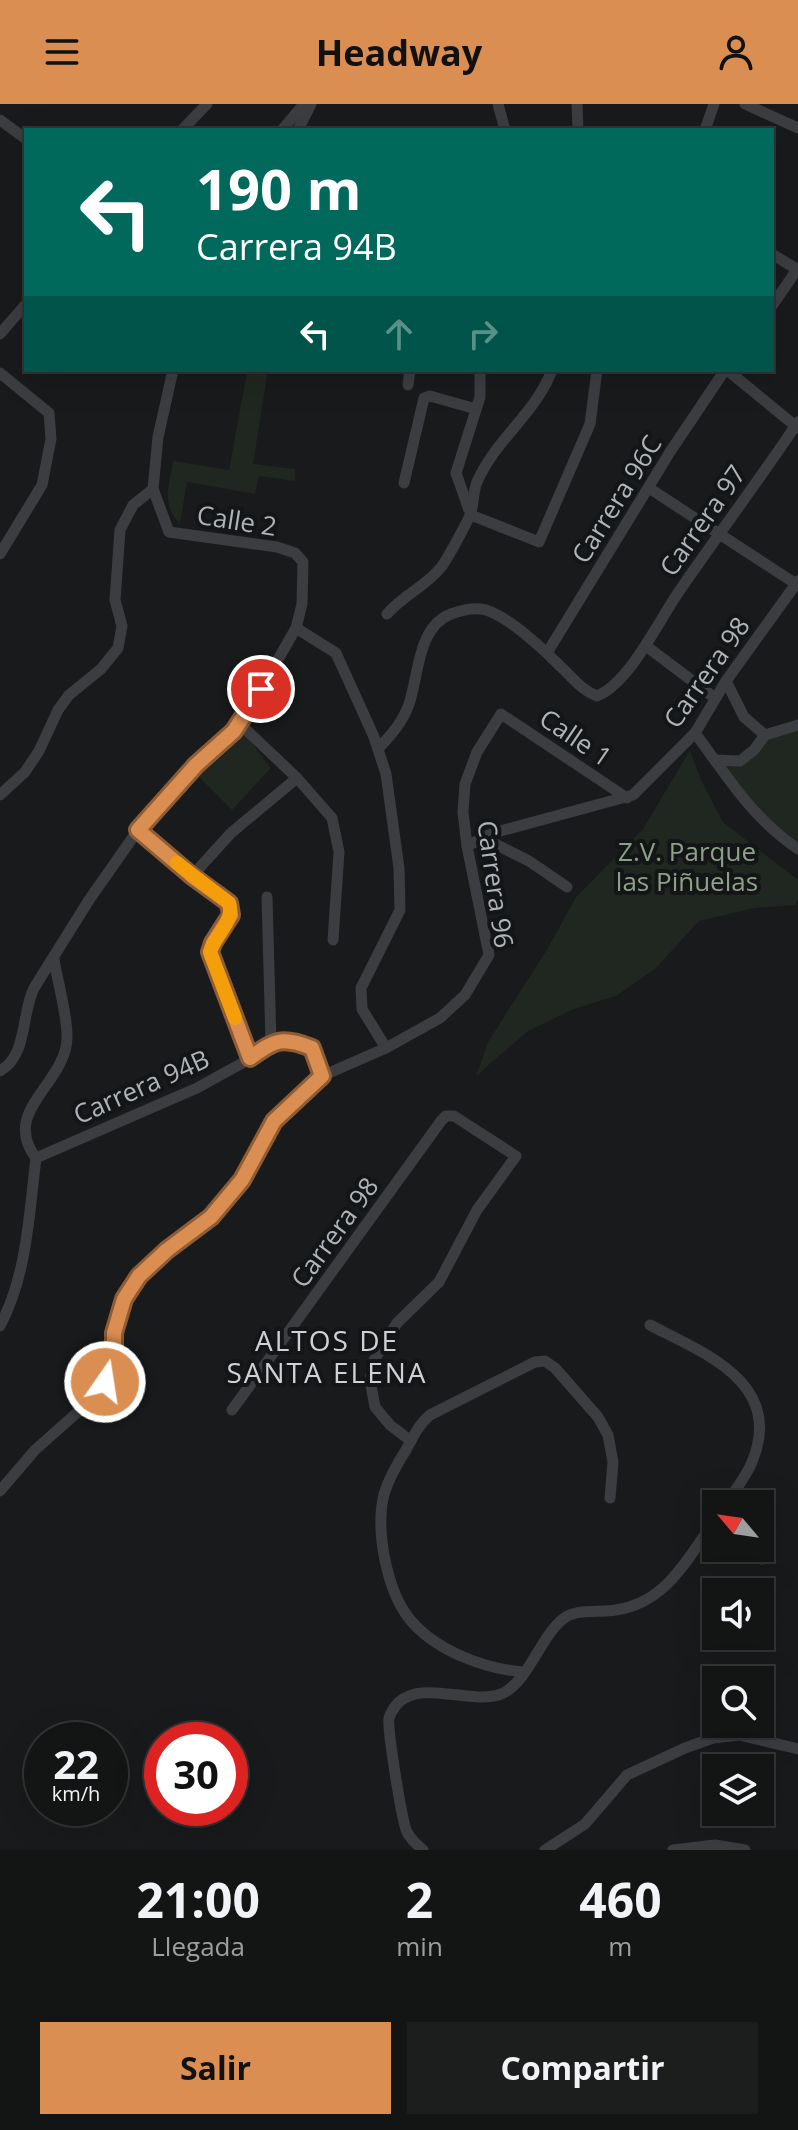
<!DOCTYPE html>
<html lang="es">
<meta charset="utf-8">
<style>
body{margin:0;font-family:"Open Sans",sans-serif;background:#1c1d1d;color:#f1f3f6;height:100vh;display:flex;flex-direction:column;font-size:30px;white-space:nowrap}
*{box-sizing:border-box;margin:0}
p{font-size:26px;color:#9d9ea0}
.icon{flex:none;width:44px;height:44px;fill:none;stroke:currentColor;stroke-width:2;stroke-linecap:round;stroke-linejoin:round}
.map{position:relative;height:1746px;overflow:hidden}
.drawer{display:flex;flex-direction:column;background:#131414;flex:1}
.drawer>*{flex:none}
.hud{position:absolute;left:24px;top:24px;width:750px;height:244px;border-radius:0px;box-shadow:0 8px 32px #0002,0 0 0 2px #323334;background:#00695c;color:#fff;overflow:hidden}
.needle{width:52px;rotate:299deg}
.fabs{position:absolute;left:702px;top:1386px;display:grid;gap:16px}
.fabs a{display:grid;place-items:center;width:72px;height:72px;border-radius:0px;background:#131414;box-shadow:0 8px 32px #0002,0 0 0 2px #323334;font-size:40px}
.speed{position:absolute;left:24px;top:1618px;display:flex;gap:16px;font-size:40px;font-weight:700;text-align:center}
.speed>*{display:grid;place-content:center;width:104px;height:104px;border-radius:50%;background:#131414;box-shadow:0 8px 32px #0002,0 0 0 2px #323334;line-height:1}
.speed small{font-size:20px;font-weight:400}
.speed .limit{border:12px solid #d22;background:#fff;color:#111}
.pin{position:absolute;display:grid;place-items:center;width:68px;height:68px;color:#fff;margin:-34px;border:4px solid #fff;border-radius:50%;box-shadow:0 2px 8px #0007}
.me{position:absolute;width:88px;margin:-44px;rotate:13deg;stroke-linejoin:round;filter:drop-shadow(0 0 6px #0008)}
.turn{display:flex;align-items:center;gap:28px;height:168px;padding:0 40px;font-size:36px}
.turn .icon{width:104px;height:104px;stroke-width:2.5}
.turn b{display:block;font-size:56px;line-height:68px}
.lanes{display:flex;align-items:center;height:76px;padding:0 40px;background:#0003;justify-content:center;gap:40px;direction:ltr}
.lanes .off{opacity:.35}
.eta{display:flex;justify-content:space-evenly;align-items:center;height:136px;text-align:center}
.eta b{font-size:48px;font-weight:700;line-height:56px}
.button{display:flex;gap:16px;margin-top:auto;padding:16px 40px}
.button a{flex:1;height:92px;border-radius:0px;background:#db8e51;color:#111;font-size:32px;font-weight:700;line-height:92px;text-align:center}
.button a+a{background:#1c1d1d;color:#f1f3f6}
header{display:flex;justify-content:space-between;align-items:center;height:104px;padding:0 40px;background:#db8e51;color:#111;font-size:36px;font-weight:700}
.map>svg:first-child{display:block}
.green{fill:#202620}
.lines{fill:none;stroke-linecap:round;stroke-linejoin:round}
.street{stroke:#3b3d40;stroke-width:11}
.route-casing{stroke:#8e5c35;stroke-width:20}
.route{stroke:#db8e51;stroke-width:14}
.slow{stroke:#f59e0b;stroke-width:14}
.labels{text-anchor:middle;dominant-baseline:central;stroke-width:8;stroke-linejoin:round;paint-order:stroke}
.street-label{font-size:26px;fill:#aeb4b9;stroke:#141516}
.park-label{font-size:26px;fill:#8ca187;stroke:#141516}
.neighbourhood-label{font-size:28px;letter-spacing:2px;fill:#ced2d6;stroke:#141516}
</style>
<header><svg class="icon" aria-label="menu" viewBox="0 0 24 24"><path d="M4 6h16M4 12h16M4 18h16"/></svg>Headway<svg class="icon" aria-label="person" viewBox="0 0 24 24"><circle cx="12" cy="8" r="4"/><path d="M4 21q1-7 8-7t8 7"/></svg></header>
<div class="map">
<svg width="798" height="1746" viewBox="0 0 798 1746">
<rect width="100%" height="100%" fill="#191a1b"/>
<g class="green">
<path d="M235,266h33l-15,94 42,5v12l-36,-5 -4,18 -68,-12 -7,42c-19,-20 -11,-38 -7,-63l56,9 18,-98z"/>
<polygon points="798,623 798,743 774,727 718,658 739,658 766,632"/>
<polygon points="244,629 271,664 232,706 196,670"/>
<polygon points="690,646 701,676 723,718 798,776 798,796 795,801 755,804 699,817 655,865 616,892 574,905 528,927 476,972 488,938 546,847 576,793 643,725"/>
</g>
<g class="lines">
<g class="street">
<polyline points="498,0 505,26"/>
<polyline points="577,0 578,26"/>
<polyline points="745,0 798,24"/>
<polyline points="0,16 26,35"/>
<polyline points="182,26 207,0"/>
<polyline points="282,26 304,0"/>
<polyline points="298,26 311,0"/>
<polyline points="705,26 714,0"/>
<polyline points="772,150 798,166"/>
<polyline points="772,202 798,164"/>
<polyline points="0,230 26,200"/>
<polyline points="727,266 798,324"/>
<polyline points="0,269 49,309 51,335 42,381 0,450"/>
<polyline points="408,281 410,266"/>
<polyline points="404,379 424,294 430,292 476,305"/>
<polyline points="649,384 796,480"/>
<polyline points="469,406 456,369 480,293 480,266"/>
<polyline points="471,411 539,438 590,320 597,266"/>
<path d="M387,510c16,-19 40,-28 55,-48 5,-7 27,-46 29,-54 3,-10 2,-21 6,-30 18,-42 59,-69 75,-112"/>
<polyline points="296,524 336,549 374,633 386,670 399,764 400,806 361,884 362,905 386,944"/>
<polyline points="646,542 715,594"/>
<polyline points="547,549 670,348 725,266"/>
<polyline points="726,577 744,613 765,631"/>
<polyline points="239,619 297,674 332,714 339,748 333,836"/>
<path d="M695,629c32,43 57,85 103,116"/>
<path d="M378,645c13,-14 25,-27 31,-45 10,-29 8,-77 42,-90 8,-3 21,-6 30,-5 23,3 62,40 79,57 12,11 21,24 37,30 33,-13 63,-78 83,-106 39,-57 80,-111 118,-168"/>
<polyline points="715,656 740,657 754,646 765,631 798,621"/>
<polyline points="0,691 25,668 39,647 58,606 69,591 101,565 118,544 122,522 115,496 120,426 133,401 153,385 158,333 173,266"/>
<polyline points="138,726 192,772 229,799 231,811 213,839 210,848 250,954"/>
<polyline points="483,734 529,757 567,783"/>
<polyline points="467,742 493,729 633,691 695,629 726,577 798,477"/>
<polyline points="192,772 231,729 297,674"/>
<polyline points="267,793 271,939"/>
<path d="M0,967c28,-16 21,-57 34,-83l55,-88 49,-70 58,-65 38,-34 27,-42 35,-61 6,-24 1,-42 -8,-9 -18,-6 -108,-15 -16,-43"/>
<polyline points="36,1054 197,984 246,957 271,939 293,936 312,944 322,972"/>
<path d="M36,1054c-36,-47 30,-74 31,-120 1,-21 -10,-58 -13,-79"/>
<path d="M650,1221c54,28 135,58 102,137 -6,15 -17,28 -26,42"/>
<path d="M0,1222c27,-51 29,-111 36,-168"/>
<polyline points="232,1306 441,1017 446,1012 454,1012 516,1052 477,1106 439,1178 397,1219 374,1256 370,1276 375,1303 390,1321 411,1337"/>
<polyline points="0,1387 35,1346 97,1291 114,1257 114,1229 124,1195 139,1172 167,1146 211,1113 242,1076 274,1017 322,972 386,944 440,914 465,891 489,851 467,742 463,708 465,680 477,648 501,610 627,694"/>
<polyline points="758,1444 762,1455"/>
<path d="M524,1568c-38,-3 -85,-20 -111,-49 -26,-28 -38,-92 -29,-129 5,-16 13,-30 22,-44 7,-13 13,-26 24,-35l105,-53 10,-1 10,7 43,49 10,18 5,27 -3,36"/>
<path d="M423,1746c-6,-5 -12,-10 -16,-18 -5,-10 -20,-104 -18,-114 2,-6 6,-12 10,-16 24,-22 73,3 102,-8 27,-11 39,-57 62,-75 14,-11 35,-6 53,-9 52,-8 71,-52 100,-91"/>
<polyline points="545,1746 585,1720 627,1671 685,1644 713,1634 739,1631 798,1645"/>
<polyline points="673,1746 715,1741 745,1746"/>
</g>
</g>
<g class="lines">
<g class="route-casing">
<path id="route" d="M105,1278l9,-21v-28l10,-34 15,-23 28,-26 44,-33 31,-37 32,-59 48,-45 -10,-28c-30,-12 -37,-8 -62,10l-40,-106 3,-9 18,-28 -2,-12 -37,-27 -54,-46 58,-65 38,-34 27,-42"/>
</g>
<use href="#route" class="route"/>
<path class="slow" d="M177,759l52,40c6,18 -14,32 -19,49l25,66"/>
</g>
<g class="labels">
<g class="street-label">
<text transform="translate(616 395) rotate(-58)">Carrera 96C</text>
<text transform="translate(237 416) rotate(9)">Calle 2</text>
<text transform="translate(702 416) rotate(-55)">Carrera 97</text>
<text transform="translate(706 568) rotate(-55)">Carrera 98</text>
<text transform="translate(576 633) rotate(34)">Calle 1</text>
<text transform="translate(496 780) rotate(82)">Carrera 96</text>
<text transform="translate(141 982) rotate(-24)">Carrera 94B</text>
<text transform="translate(334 1128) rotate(-54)">Carrera 98</text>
</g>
<g class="park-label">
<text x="687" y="747">Z.V. Parque<tspan x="687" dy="30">las Piñuelas</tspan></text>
</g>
<g class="neighbourhood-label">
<text x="327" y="1236">ALTOS DE<tspan x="327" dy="32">SANTA ELENA</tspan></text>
</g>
</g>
</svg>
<div class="fabs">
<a><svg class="needle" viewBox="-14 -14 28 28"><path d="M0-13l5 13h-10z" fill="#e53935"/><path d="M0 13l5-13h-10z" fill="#9d9ea0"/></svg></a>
<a><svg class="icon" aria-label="sound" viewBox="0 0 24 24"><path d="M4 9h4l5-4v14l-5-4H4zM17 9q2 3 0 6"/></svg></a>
<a><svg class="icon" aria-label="search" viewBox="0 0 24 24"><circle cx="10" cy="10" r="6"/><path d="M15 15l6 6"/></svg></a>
<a><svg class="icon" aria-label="layers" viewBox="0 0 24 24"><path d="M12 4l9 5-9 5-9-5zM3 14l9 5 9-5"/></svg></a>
</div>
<div class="speed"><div>22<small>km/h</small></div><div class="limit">30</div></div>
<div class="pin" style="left:261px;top:585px;background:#d93025"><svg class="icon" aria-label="arrive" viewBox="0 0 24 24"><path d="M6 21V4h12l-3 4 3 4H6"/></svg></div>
<svg class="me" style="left:105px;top:1278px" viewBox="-20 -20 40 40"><circle r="17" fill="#db8e51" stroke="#fff" stroke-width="3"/><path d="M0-11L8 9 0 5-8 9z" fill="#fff"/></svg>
<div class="hud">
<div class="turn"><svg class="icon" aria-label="left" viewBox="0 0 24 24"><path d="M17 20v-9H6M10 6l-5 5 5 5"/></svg><div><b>190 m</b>Carrera 94B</div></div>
<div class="lanes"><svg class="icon" aria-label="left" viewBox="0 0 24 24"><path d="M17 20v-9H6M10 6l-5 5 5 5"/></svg><svg class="icon off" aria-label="ahead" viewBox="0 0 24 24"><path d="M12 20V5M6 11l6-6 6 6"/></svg><svg class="icon off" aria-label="right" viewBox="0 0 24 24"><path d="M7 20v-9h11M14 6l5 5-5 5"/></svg></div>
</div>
</div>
<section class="drawer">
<div class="eta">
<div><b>21:00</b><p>Llegada</p></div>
<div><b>2</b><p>min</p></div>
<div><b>460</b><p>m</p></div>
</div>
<div class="button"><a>Salir</a><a>Compartir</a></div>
</section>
